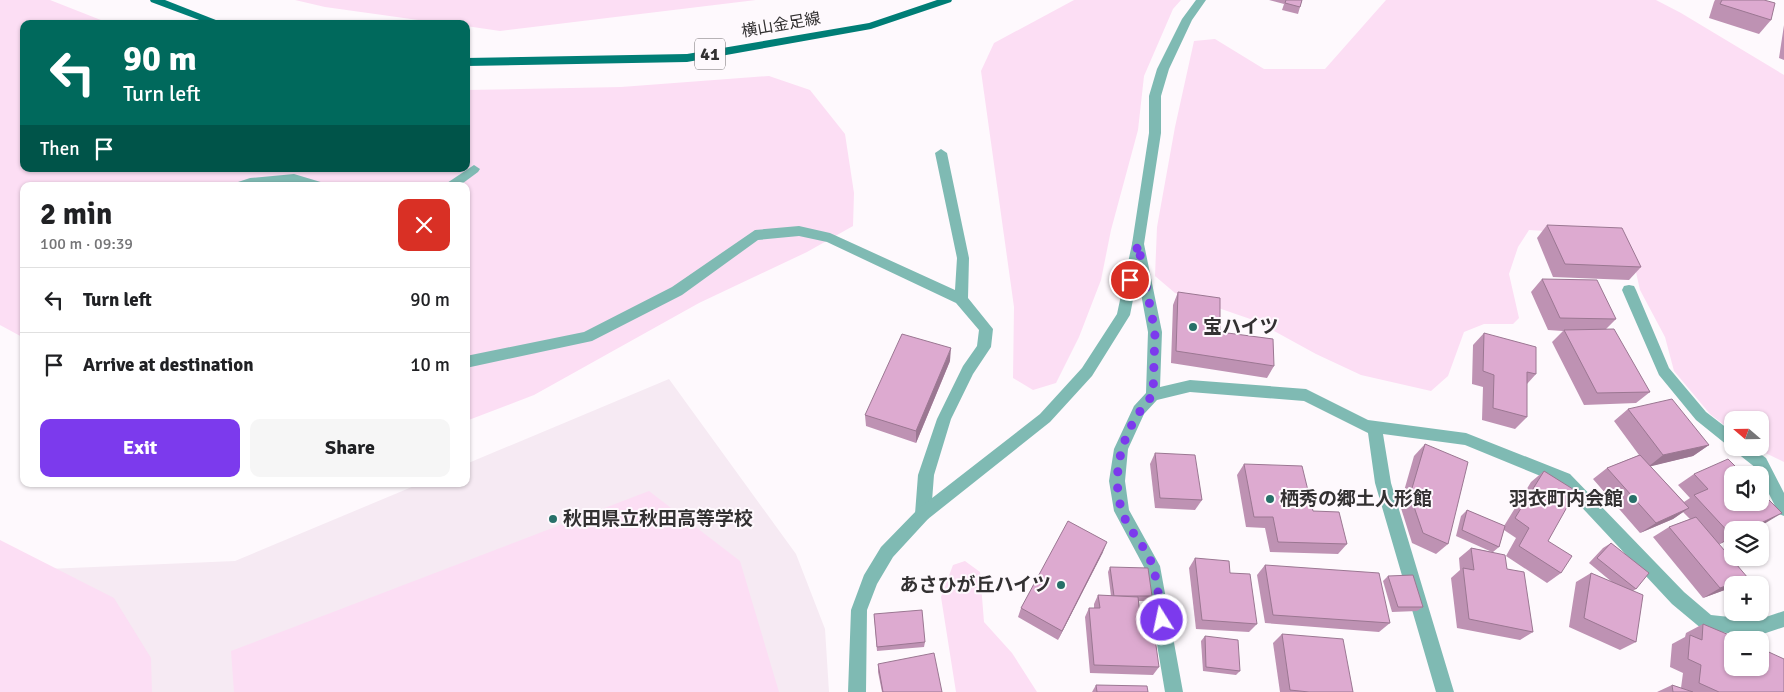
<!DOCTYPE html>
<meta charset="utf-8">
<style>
body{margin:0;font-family:Signika,"Noto Sans JP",sans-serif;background:#f6f6f6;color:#202124;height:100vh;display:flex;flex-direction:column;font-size:19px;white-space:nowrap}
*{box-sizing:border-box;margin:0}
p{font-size:16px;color:#757577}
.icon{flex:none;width:28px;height:28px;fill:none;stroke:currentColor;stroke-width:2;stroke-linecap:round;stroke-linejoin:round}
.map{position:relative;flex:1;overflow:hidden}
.panel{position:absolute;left:20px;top:182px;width:450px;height:305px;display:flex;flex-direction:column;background:#fff;border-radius:10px;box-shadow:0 1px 4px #0004}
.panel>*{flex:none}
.hud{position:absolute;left:20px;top:20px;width:450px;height:152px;border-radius:10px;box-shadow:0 1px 4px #0004;background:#00695c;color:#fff;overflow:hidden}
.needle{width:32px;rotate:290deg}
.fabs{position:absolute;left:1724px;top:411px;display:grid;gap:10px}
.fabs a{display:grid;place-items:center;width:45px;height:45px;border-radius:10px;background:#fff;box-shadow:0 1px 4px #0004;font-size:25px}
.pin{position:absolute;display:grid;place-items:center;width:42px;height:42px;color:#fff;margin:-21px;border:2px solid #fff;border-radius:50%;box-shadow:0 1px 5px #0007}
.me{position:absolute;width:55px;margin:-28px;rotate:350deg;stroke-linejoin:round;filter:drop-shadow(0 0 4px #0008)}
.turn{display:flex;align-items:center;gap:18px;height:105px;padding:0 20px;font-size:22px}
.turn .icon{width:65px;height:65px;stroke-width:2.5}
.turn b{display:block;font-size:35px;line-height:42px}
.then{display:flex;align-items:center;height:48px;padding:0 20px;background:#0003;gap:10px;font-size:19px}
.round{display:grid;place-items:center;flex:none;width:52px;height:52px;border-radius:10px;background:#f6f6f6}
.headline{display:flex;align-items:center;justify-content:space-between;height:85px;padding:0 20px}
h1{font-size:30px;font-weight:700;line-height:38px}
.action{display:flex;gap:10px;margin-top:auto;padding:10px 20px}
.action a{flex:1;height:58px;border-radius:10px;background:#7c3aed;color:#fff;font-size:20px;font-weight:700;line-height:58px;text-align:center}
.action a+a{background:#f6f6f6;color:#202124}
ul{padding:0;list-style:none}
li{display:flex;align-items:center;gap:15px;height:65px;padding:0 20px;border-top:1px solid #e0e0e0}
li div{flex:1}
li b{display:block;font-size:19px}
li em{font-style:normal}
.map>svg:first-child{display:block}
.built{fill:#f6eaf3}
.green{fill:#fcdef4}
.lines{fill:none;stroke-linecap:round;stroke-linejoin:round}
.minor{fill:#7fbab3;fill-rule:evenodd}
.tertiary{fill:#7fbab3;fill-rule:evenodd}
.primary{fill:#007e76;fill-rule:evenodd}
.wall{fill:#be92b3}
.shaded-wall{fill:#9b7792}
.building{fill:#ddaad0;stroke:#9b7792}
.route{stroke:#7c3aed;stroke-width:9;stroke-dasharray:0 16.2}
.poi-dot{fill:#277069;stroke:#fef9fd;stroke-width:2}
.labels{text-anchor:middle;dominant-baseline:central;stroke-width:4;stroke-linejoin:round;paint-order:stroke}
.far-street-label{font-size:16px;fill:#333132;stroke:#fef9fd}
.shield{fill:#fef9fd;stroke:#706d6f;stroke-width:1}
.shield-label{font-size:18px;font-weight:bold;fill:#333132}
.poi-label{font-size:19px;font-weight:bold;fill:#333132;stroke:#fef9fd;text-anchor:start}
</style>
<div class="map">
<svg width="1784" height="692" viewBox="0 0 1784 692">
<rect width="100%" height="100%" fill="#fef9fd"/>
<polygon class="built" points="669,379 796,554 825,629 829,692 0,692 0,571 235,561 419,484 466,484 466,464"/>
<g class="green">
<polygon points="0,0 50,0 111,24 24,24 24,169 466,169 466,90 621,87 769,76 810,90 845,134 854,193 853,226 807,252 699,303 534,395 466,421 466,186 24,186 24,338 0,325"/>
<polygon points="295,0 756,0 500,31 466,26 466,24 447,24 325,7"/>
<polygon points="1074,0 1181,0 1173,9 1144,76 1138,130 1111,230 1101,280 1079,337 1056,383 1033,390 1013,378 1014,307 981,71 994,43"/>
<polygon points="1386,0 1656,0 1681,13 1784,75 1784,462 1755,448 1760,448 1760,420 1732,420 1732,431 1710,414 1674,371 1665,337 1640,290 1631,250 1624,236 1529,230 1518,247 1509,274 1519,318 1513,324 1484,324 1464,332 1448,376 1431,391 1361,375 1316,354 1256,321 1175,293 1155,276 1157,227 1175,127 1194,41 1215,39 1264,69 1325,69"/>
<polygon points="649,491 740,561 779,692 234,692 231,651"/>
<polygon points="0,540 114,598 151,658 152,692 0,692"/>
<polygon points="965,561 980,572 984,622 1012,653 1037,692 956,692 941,597 953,565"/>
</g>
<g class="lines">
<g class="minor">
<polygon points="941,149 947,153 969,258 968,298 993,329 991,347 973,374 951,419 934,475 931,514 928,519 923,521 918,519 915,514 918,475 937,419 963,366 977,346 979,330 956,303 827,242 799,236 758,240 682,295 592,341 466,368 466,356 584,332 672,287 755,230 799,226 830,233 955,290 957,258 935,153"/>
<polygon points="474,165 480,169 478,172 459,186 445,186 447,183"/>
<polygon points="294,174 324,183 326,186 306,186 294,182 233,186 235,183 250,178"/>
<polygon points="1138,239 1143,241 1144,244 1162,332 1160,387 1190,380 1306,389 1368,420 1466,433 1570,474 1684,592 1711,615 1757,620 1784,611 1784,627 1757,636 1708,631 1702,629 1672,604 1560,484 1465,445 1383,434 1391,483 1454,692 1436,692 1375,483 1368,433 1304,401 1190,392 1157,400 1144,414 1128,449 1125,481 1129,510 1160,566 1183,692 1165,692 1144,567 1114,511 1109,481 1114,449 1134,406 1146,393 1148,332 1132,244 1133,241"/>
<polygon points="1629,285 1634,286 1636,290 1669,368 1706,412 1732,432 1732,446 1727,445 1696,420 1659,375 1622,290 1624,286"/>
<polygon points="1735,448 1752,448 1766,458 1784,493 1784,516 1779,514 1756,468 1737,453"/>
</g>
<polygon class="tertiary" points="1196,0 1206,0 1192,20 1169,69 1161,96 1161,133 1144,244 1130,315 1092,376 1050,422 928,519 893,557 877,584 867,610 866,692 848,692 851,610 864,575 881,547 918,509 1040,414 1082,368 1117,314 1132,244 1149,133 1149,96 1157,69 1182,19"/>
<g class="primary">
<polygon points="150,0 165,0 226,24 210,24 151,2"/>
<polygon points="937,0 952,0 951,2 871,29 687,62 466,66 466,58 687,54 869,23"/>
</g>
</g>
<g class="wall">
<polygon points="1269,0 1302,0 1298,14 1282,10 1284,4"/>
<polygon points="1715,0 1764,0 1771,20 1759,34 1709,18 1714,2"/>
<polygon points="1784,25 1784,60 1779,58"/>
<polygon points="1547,225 1641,267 1629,280 1553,277 1537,238"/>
<polygon points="1542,279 1616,319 1606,329 1650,392 1636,403 1584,405 1552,342 1563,331 1548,330 1531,292"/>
<polygon points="1178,292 1220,332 1274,366 1267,378 1171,363 1173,305"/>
<polygon points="1484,333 1536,374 1527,384 1527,417 1515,429 1482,420 1483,387 1472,384 1473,345"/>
<polygon points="950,361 916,443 866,426 865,415"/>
<polygon points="1628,409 1709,445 1693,456 1650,466 1684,502 1690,498 1678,485 1694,474 1764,524 1719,544 1730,588 1703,598 1653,537 1669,527 1690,519 1683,512 1673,519 1640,533 1593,479 1607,468 1639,455 1614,421"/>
<polygon points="1425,444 1448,544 1436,554 1412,543 1400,505 1414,456"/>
<polygon points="1155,453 1202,500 1195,510 1155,508 1150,464"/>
<polygon points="1244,464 1313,511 1347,544 1338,554 1270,552 1265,528 1246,527 1237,475"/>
<polygon points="1544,471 1548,541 1561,573 1547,583 1506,556 1516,538 1504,530 1499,547 1493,552 1507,569 1533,632 1520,640 1457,628 1451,578 1460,570 1459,558 1471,548 1492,552 1456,536 1461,516 1467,510 1504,526 1531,482"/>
<polygon points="1611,543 1636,589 1633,591 1636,642 1620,650 1569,627 1576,582 1591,573 1612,582 1589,563 1603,548"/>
<polygon points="1103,552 1058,640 1018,617 1021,608"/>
<polygon points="1195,558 1230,573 1257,624 1249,632 1196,629 1189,568"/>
<polygon points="1265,565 1390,623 1379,632 1265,623 1257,575"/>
<polygon points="1110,567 1152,596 1149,601 1138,601 1141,623 1159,667 1153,675 1090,673 1085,617 1089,608 1094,608 1094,604 1098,595 1111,596 1108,572"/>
<polygon points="1388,576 1423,607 1417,611 1392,612 1383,581"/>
<polygon points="874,614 925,642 924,647 877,651"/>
<polygon points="1703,624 1784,692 1657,692 1672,685 1681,688 1683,673 1670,667 1672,644 1685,637 1686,633"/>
<polygon points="1282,634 1353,692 1280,692 1273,643"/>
<polygon points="1205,636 1240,671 1236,675 1203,671 1201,641"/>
<polygon points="878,664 942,692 882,692 878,672"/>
<polygon points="1096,685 1148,692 1092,692"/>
</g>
<g class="shaded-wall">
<polygon points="951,348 950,361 916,443 916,431"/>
<polygon points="1709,445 1693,456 1648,467 1663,455"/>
<polygon points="1689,508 1673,519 1640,533 1656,523"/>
<polygon points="1782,513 1764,524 1751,530 1746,530"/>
<polygon points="1732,536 1732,538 1716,546"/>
<polygon points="1107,542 1103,552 1058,640 1062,631"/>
<polygon points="1748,578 1736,585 1732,585 1732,587 1730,588 1703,598 1720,588"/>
</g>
<g class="building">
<polygon points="1286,0 1302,0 1300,7 1285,3"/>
<polygon points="1722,0 1764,0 1775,3 1771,20 1720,4"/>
<polygon points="1547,225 1622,228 1641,267 1565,264"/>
<polygon points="1542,279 1597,280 1616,319 1560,318"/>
<polygon points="1178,292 1220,298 1220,332 1273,339 1274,366 1176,351"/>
<polygon points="1614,329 1650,392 1597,393 1564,330"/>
<polygon points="1484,333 1536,347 1536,374 1527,372 1527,417 1493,408 1494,375 1483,371"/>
<polygon points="902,334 951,348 916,431 865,415"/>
<polygon points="1672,399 1709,445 1663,455 1628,409"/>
<polygon points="1425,444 1468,462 1448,544 1423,533 1410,495"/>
<polygon points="1155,453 1195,455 1202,500 1160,498"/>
<polygon points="1640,455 1689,508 1656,523 1607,468"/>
<polygon points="1728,459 1744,475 1732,475 1732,502 1760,502 1760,491 1782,513 1746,530 1732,530 1732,536 1694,495 1708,489 1694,474"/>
<polygon points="1244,464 1302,466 1313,511 1339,512 1347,544 1278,542 1273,517 1254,517"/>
<polygon points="1544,471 1576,491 1548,541 1572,556 1561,573 1519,546 1529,528 1515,518"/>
<polygon points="1467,510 1505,526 1499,547 1462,530"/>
<polygon points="1696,517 1748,578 1720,588 1669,527"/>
<polygon points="1068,521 1107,542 1062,631 1021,608"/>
<polygon points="1611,543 1649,573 1636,589 1597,558"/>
<polygon points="1471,548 1505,555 1507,569 1524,572 1533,632 1469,619 1463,568 1474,570"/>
<polygon points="1195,558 1229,561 1230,573 1250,574 1257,624 1202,620"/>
<polygon points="1265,565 1379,573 1390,623 1273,615"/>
<polygon points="1110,567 1148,568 1152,596 1114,596"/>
<polygon points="1591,573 1643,595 1636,642 1584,618"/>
<polygon points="1413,575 1423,607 1398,607 1388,576"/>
<polygon points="1098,595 1138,597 1141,623 1153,624 1159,667 1094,665 1089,608 1100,608"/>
<polygon points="922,610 925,642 877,647 874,614"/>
<polygon points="1703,624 1741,640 1732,640 1732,668 1760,668 1760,648 1784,659 1784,692 1719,692 1699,683 1701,665 1688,659 1690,635 1702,640"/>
<polygon points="1282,634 1343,639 1353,692 1309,692 1290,690"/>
<polygon points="1205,636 1238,640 1240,671 1206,667"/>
<polygon points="934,653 942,692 883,692 878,664"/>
<polygon points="1096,685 1147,686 1148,692 1097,692"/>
<polygon points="1672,685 1693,692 1673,692"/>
</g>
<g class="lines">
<path class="route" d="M1130,280l8,-36 17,88 -2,63c-28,30 -44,75 -31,116 6,20 25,36 31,56 5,17 6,36 9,53"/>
</g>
<g class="poi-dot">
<circle cx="1193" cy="327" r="5"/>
<circle cx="1270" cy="499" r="5"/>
<circle cx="1633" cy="499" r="5"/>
<circle cx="553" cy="519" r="5"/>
<circle cx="1061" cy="585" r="5"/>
</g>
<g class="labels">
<g class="far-street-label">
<text transform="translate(781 25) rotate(-10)">横山金足線</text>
</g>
<rect class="shield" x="695" y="38.5" width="30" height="31" rx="4"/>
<g class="shield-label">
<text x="710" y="54">41</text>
</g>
<g class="poi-label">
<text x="1203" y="327">宝ハイツ</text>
<text x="1280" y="499">栖秀の郷土人形館</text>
<text x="1623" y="499" text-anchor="end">羽衣町内会館</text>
<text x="563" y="519">秋田県立秋田高等学校</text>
<text x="1051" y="585" text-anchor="end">あさひが丘ハイツ</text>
</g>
</g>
</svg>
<div class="fabs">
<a><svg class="needle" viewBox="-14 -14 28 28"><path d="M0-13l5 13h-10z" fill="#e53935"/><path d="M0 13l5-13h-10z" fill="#757577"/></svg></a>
<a><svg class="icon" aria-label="sound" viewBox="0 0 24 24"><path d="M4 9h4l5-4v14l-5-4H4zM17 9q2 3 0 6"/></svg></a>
<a><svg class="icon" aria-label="layers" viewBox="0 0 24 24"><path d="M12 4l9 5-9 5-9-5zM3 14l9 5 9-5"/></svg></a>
<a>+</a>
<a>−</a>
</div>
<div class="pin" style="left:1130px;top:280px;background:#d93025"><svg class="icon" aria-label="arrive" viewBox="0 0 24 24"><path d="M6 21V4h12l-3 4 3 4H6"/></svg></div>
<svg class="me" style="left:1162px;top:620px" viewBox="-20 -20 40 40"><circle r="17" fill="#7c3aed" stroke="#fff" stroke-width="3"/><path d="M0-11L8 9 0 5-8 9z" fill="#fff"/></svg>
<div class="hud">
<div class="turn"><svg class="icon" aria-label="left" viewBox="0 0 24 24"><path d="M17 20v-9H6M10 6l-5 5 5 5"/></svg><div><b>90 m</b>Turn left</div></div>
<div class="then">Then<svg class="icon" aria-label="arrive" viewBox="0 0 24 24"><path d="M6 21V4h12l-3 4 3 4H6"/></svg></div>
</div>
<section class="panel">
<div class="headline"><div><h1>2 min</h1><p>100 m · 09:39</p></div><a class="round" style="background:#d93025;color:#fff"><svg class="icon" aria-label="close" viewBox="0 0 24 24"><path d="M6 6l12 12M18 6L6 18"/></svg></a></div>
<ul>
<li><svg class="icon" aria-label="left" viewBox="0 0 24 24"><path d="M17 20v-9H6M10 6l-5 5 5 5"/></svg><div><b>Turn left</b></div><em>90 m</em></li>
<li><svg class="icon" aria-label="arrive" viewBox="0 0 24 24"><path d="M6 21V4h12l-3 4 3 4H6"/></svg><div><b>Arrive at destination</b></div><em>10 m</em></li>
</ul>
<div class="action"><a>Exit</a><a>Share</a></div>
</section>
</div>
